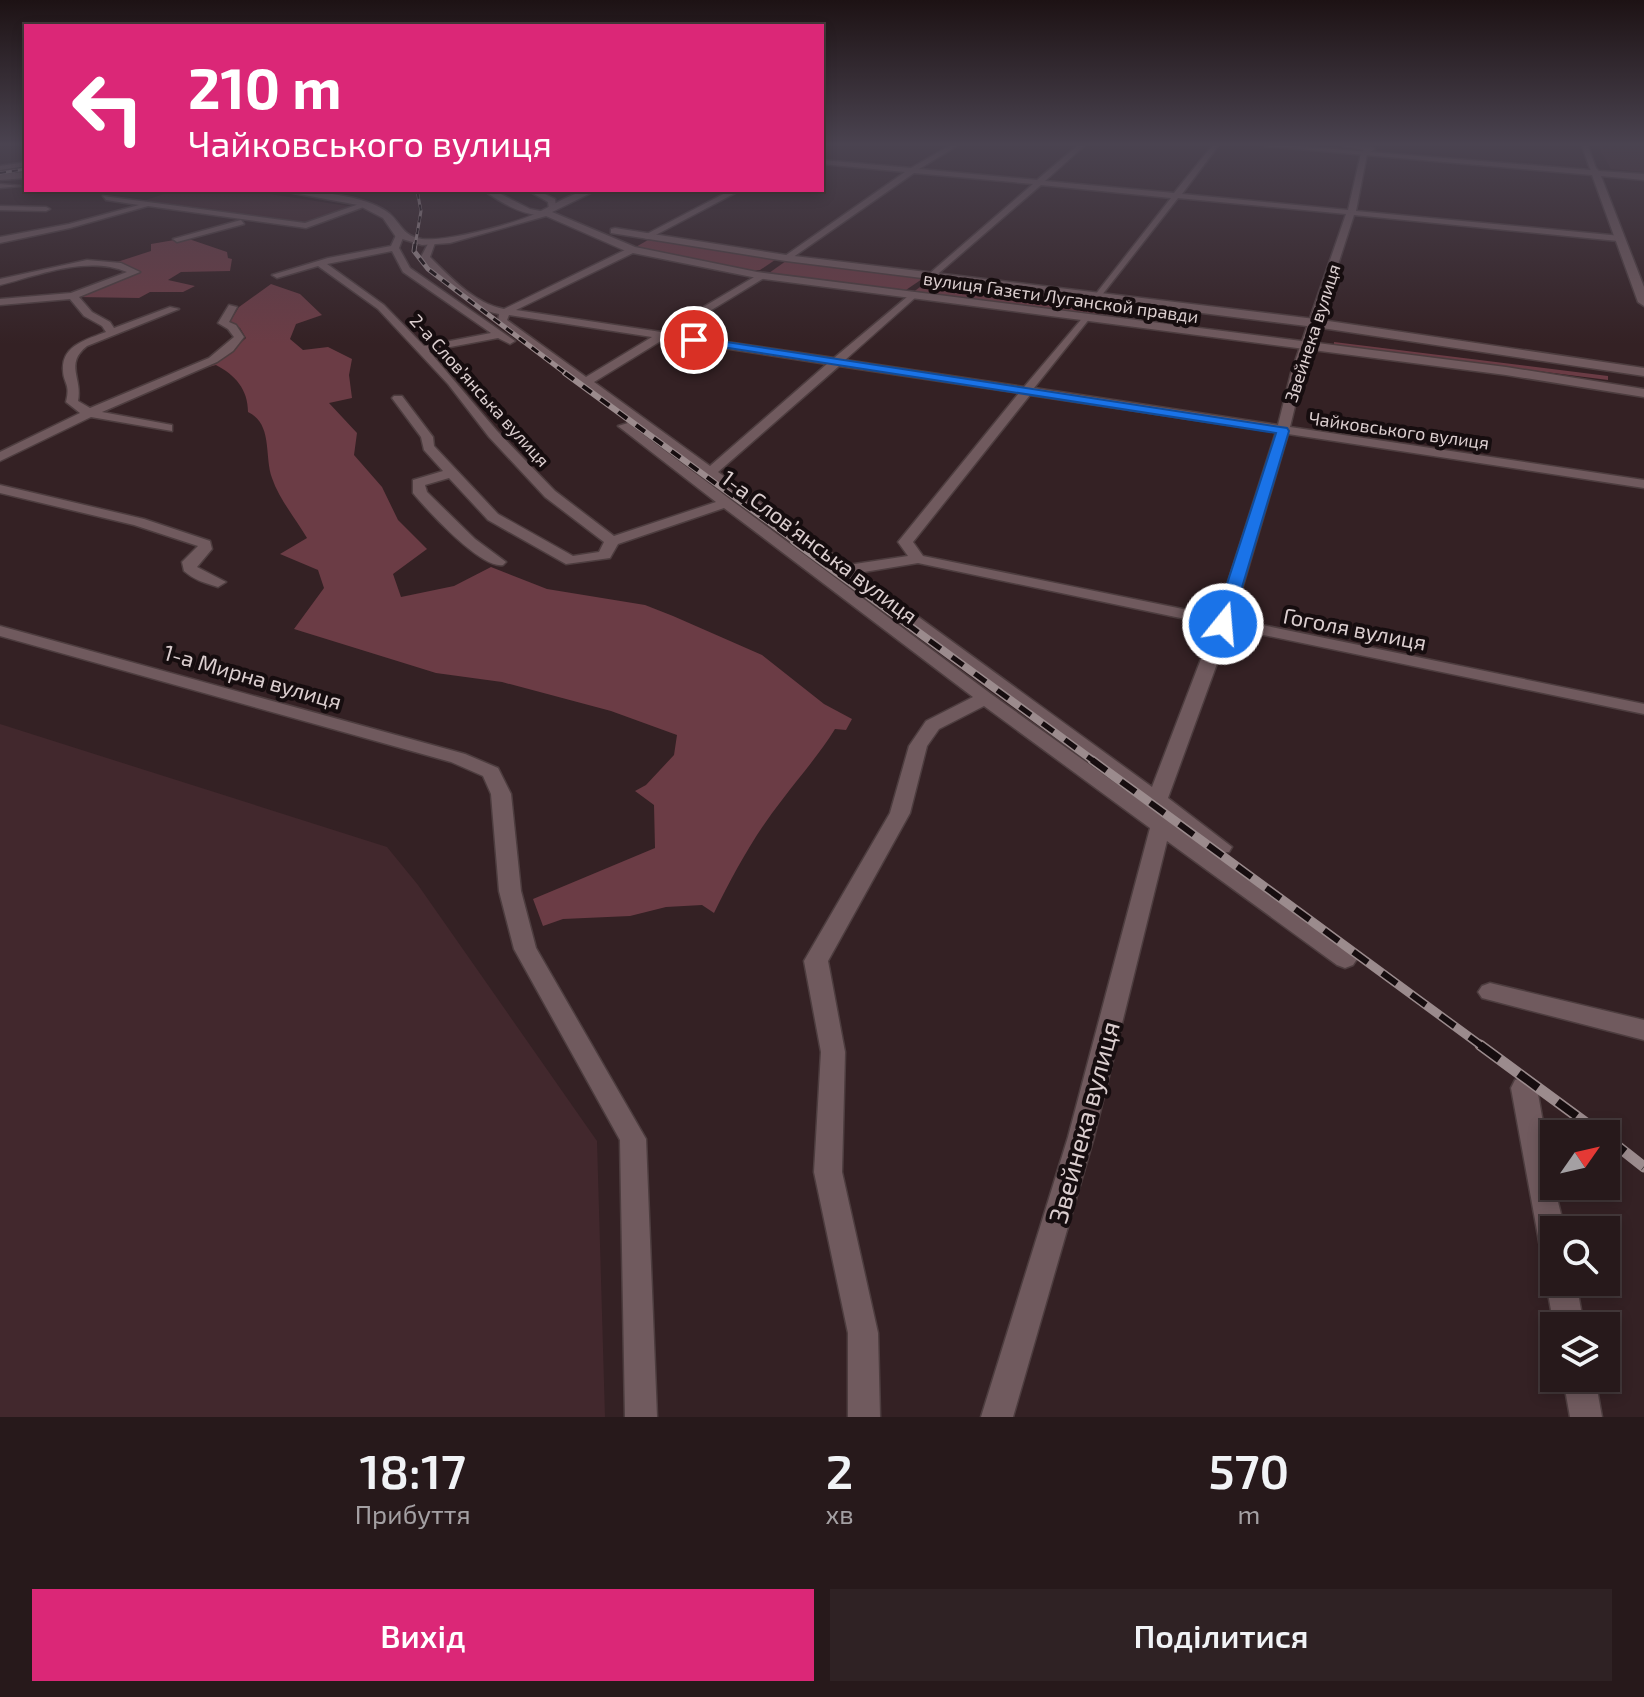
<!DOCTYPE html>
<html lang="uk">
<meta charset="utf-8">
<style>
body{margin:0;font-family:"Exo 2",sans-serif;background:#2f2224;color:#f1f3f6;height:100vh;display:flex;flex-direction:column;font-size:30px;white-space:nowrap}
*{box-sizing:border-box;margin:0}
p{font-size:26px;color:#a4a0a3}
.icon{flex:none;width:44px;height:44px;fill:none;stroke:currentColor;stroke-width:2;stroke-linecap:round;stroke-linejoin:round}
.map{position:relative;height:1417px;overflow:hidden}
.side{display:flex;flex-direction:column;background:#27191b;flex:1}
.side>*{flex:none}
.hud{position:absolute;left:24px;top:24px;width:800px;height:168px;border-radius:0px;box-shadow:0 4px 12px #0003,0 0 0 2px #43383a;background:#db2777;color:#fff;overflow:hidden}
.needle{width:52px;rotate:56deg}
.fabs{position:absolute;left:1540px;top:1120px;display:grid;gap:16px}
.fabs a{display:grid;place-items:center;width:80px;height:80px;border-radius:0px;background:#27191b;box-shadow:0 4px 12px #0003,0 0 0 2px #43383a;font-size:40px}
.pin{position:absolute;display:grid;place-items:center;width:68px;height:68px;color:#fff;margin:-34px;border:4px solid #fff;border-radius:50%;box-shadow:0 2px 8px #0007}
.me{position:absolute;width:88px;margin:-44px;rotate:17deg;stroke-linejoin:round;filter:drop-shadow(0 0 6px #0008)}
.turn{display:flex;align-items:center;gap:28px;height:168px;padding:0 32px;font-size:36px}
.turn .icon{width:104px;height:104px;stroke-width:2.5}
.turn b{display:block;font-size:56px;line-height:68px}
.eta{display:flex;justify-content:space-evenly;align-items:center;height:136px;text-align:center}
.eta b{font-size:48px;font-weight:600;line-height:56px}
.button{display:flex;gap:16px;margin-top:auto;padding:16px 32px}
.button a{flex:1;height:92px;border-radius:0px;background:#db2777;color:#fff;font-size:32px;font-weight:600;line-height:92px;text-align:center}
.button a+a{background:#2f2224;color:#f1f3f6}
.map>svg:first-child{display:block}
.built{fill:#42282d}
.green{fill:#6b3c45}
.lines{fill:none;stroke-linecap:round;stroke-linejoin:round}
.minor-casing{stroke:#4d3d3f;stroke-width:3}
.tertiary-casing{stroke:#4d3d3f;stroke-width:3}
.minor{fill:#705a5e;fill-rule:evenodd}
.tertiary{fill:#705a5e;fill-rule:evenodd}
.rail-far5-casing{stroke:#9b8b8d;stroke-width:3}
.rail-far4-casing{stroke:#9b8b8d;stroke-width:5}
.rail-far3-casing{stroke:#9b8b8d;stroke-width:6}
.rail-far2-casing{stroke:#9b8b8d;stroke-width:8}
.rail-far1-casing{stroke:#9b8b8d;stroke-width:9}
.rail-casing{stroke:#9b8b8d;stroke-width:11}
.rail-far5{stroke:#160d0f;stroke-width:2;stroke-dasharray:6;stroke-linecap:butt}
.rail-far4{stroke:#160d0f;stroke-width:3;stroke-dasharray:8;stroke-linecap:butt}
.rail-far3{stroke:#160d0f;stroke-width:4;stroke-dasharray:11;stroke-linecap:butt}
.rail-far2{stroke:#160d0f;stroke-width:5;stroke-dasharray:14;stroke-linecap:butt}
.rail-far1{stroke:#160d0f;stroke-width:6;stroke-dasharray:18;stroke-linecap:butt}
.rail{stroke:#160d0f;stroke-width:8;stroke-dasharray:24;stroke-linecap:butt}
.route{fill:#1a73e8;stroke:#114b97;stroke-width:2}
.labels{text-anchor:middle;dominant-baseline:central;stroke-width:8;stroke-linejoin:round;paint-order:stroke}
.far-street-label{font-size:18px;fill:#dbcecf;stroke:#160d0f}
.street-label{font-size:22px;fill:#dbcecf;stroke:#160d0f}
.near-street-label{font-size:26px;fill:#dbcecf;stroke:#160d0f}
</style>
<div class="map">
<svg width="1644" height="1417" viewBox="0 0 1644 1417">
<rect width="100%" height="100%" fill="#342124"/>
<g class="built">
<polygon points="1598,146 1644,146 1644,172 1611,169"/>
<polygon points="176,190 244,190 354,207 315,222 294,224 140,202"/>
<polygon points="0,724 387,847 418,885 597,1141 605,1417 0,1417"/>
</g>
<g class="green">
<polygon points="186,238 227,252 228,258 232,259 230,271 181,272 168,280 195,286 183,292 150,292 139,298 78,297 140,272 117,262 151,251 151,244"/>
<polygon points="648,240 771,257 775,260 760,270 747,271 634,248"/>
<polygon points="786,261 791,261 925,277 903,292 769,273"/>
<polygon points="932,278 1114,301 1100,318 912,293"/>
<path d="M271,284l29,10 22,21 -26,9 -6,15 13,11 25,-3 24,12 -3,16 3,23 -23,5 28,30 -3,22 28,32 16,33 29,29 -34,25 8,23 53,-11 37,-19 56,22 98,16 28,11 89,39 62,49 28,15 -6,11 -11,-1c-16,26 -35,47 -53,71 -27,34 -49,74 -68,113l-12,-8 -36,2 -36,9 -67,3 -20,7 -10,-27 122,-51 -1,-43 -19,-14 11,-6 28,-30 3,-20 -66,-24 -109,-29 -66,-9 -142,-44 30,-41 -6,-18 -38,-16 27,-16c-11,-19 -28,-39 -35,-60 -8,-23 1,-54 -24,-66 0,-23 -13,-37 -32,-47l-29,8 34,-13 25,-22 -6,-10 -11,-5 10,-16z"/>
<polygon points="1334,342 1608,376 1608,380 1334,345"/>
</g>
<g class="lines">
<g class="minor-casing">
<g id="minor">
<path d="M949,146h8l-38,23 118,11 40,-34h7l-39,35 129,12 38,-47h6l-36,48 166,16 13,-57 3,-3 -22,-4 30,1 3,2 -8,5 -11,57 265,25 -3,5 -264,-26 -51,158 -13,54 354,53v8l-356,-54 -55,185 411,85v10l-414,-86 -62,170 64,49 -3,5h-14c-240,-176 -479,-355 -717,-529l1,-9c-30,-5 -59,-35 -78,-57l9,-17h6l-6,17c19,19 45,47 74,52l125,-61h6v4l-119,58 145,22 100,-59 3,5 -92,56 162,24 79,-66 3,1v4l-71,63 179,27 61,-72 5,3 -56,70 244,37 13,-52 55,-159 -168,-16 -80,102 -3,-1v-4l76,-97 -130,-13 -109,94 -3,-5 104,-90 -119,-11 -125,87 -7,-2 123,-86 -83,-8v-4l89,8zM509,315l143,22 -66,40 -79,-57zM664,339l163,25 -117,102 -116,-84zM839,366l180,27 -121,149 10,14 -60,9 -130,-93zM1030,395l246,37 -59,184 -294,-60 -10,-14zM918,563l296,62 -62,162 -294,-214z"/>
<polygon points="1582,146 1588,146 1597,171 1590,169"/>
<polygon points="26,162 26,166 0,170 0,166"/>
<polygon points="0,184 20,186 0,188"/>
<path d="M483,190h10l37,19 20,4c-20,8 -50,-11 -67,-23z"/>
<polygon points="527,190 537,190 555,199 556,207 549,209 548,202"/>
<polygon points="731,190 741,190 648,239 641,237"/>
<polygon points="103,196 305,223 362,203 369,205 306,228 148,206 70,228 0,243 0,237 69,224 139,205 106,200"/>
<polygon points="0,206 46,207 50,209 46,211 0,210"/>
<polygon points="241,220 244,224 177,242 173,239"/>
<path d="M397,233l7,2 -5,13 11,20 105,73 -5,3 -12,-6 -69,13 68,80 58,60 59,45 102,-34 -98,-76 10,-3 363,271 362,259 4,6 -4,6 -8,3 -8,-3 -170,-124 -73,296 -81,280h-32l87,-280 82,-309 -166,-122 -45,23 -12,17 -17,67 -82,148 17,91 -3,120 36,161 2,84h-32v-84l-34,-161 7,-120 -17,-91 86,-148 19,-67 17,-25 47,-24 -249,-189 -106,36 -8,14 -44,6 -78,-44 -39,-42 -24,7 2,7 48,47 31,23 -3,3c-22,4 -75,-54 -90,-72v-13l30,-9 -19,-21 -3,-13 -29,-39 2,-2h8l31,41 1,9 64,68 75,42 26,-4 5,-10 -59,-45 -56,-60 -41,-53 -70,-75 -60,-43 -41,12 -5,-3 56,-17 63,-12zM392,251l11,21 88,61 -67,13 -40,-41 -57,-41z"/>
<path d="M87,260l34,3 19,9 -61,25 13,15 18,10 4,6 56,-21 9,2 -92,37c-23,18 -4,33 -9,55l12,7 119,-50 25,-21 -6,-8 -10,-6 11,-18 8,2 -8,15 7,3 8,12 -11,14 -16,11 -115,50 70,13v6l-81,-14 -91,44v-9l80,-39 -14,-11c5,-19 -3,-18 -3,-33 -1,-24 25,-30 43,-37l-4,-6 -18,-10 -14,-17 -70,6v-6l71,-6 56,-21c-39,-17 -88,3 -127,13v-6z"/>
<path d="M0,485l144,34 66,22 2,8 -15,18 29,15 -8,5c-13,-4 -24,-7 -34,-16l-2,-9 16,-16 -64,-21 -134,-32z"/>
<polygon points="0,626 465,754 498,768 511,794 521,891 536,948 646,1139 657,1417 625,1417 620,1140 514,949 499,891 491,794 483,776 451,762 0,636"/>
<polygon points="1490,983 1644,1020 1644,1040 1482,998 1478,992 1482,986"/>
<polygon points="1524,1077 1533,1080 1537,1088 1554,1186 1565,1230 1554,1230 1554,1261 1544,1257 1540,1247 1511,1088 1515,1080"/>
<polygon points="1554,1271 1554,1282 1576,1282 1584,1326 1554,1327 1546,1282"/>
<polygon points="1563,1378 1595,1378 1602,1417 1570,1417"/>
</g>
</g>
<g class="tertiary-casing">
<g id="tertiary">
<polygon points="1264,146 1297,146 1590,170 1594,166 1599,171 1644,174 1644,180 1601,176 1644,287 1644,306 1638,302 1592,175"/>
<polygon points="26,172 26,178 0,180 0,174"/>
<path d="M277,190c30,0 89,4 113,24 12,11 13,22 32,25 24,3 97,-16 119,-28 18,-9 34,-21 56,-21l-45,22 83,35 122,25 749,95 138,22v8l-138,-22 -749,-97 -129,-26 -82,-36 -96,27 -28,2 -26,-8 -13,-19 -25,-13z"/>
<polygon points="615,228 786,255 1315,319 1644,368 1644,376 1315,327 786,261 611,233 611,229"/>
</g>
</g>
<use href="#minor" class="minor"/>
<use href="#tertiary" class="tertiary"/>
<g class="rail-far5-casing">
<g id="rail-far5">
<polyline points="0,173 26,169"/>
<polyline points="415,246 421,211 417,190"/>
</g>
</g>
<g class="rail-far4-casing">
<polyline id="rail-far4" points="415,244 414,251 428,269 568,375"/>
</g>
<g class="rail-far3-casing">
<polyline id="rail-far3" points="565,373 797,543"/>
</g>
<g class="rail-far2-casing">
<polyline id="rail-far2" points="794,541 1095,762"/>
</g>
<g class="rail-far1-casing">
<polyline id="rail-far1" points="1092,760 1483,1047"/>
</g>
<g class="rail-casing">
<g id="rail">
<polyline points="1480,1045 1601,1134"/>
<polyline points="1606,1137 1644,1167"/>
</g>
</g>
<use href="#rail-far5" class="rail-far5"/>
<use href="#rail-far4" class="rail-far4"/>
<use href="#rail-far3" class="rail-far3"/>
<use href="#rail-far2" class="rail-far2"/>
<use href="#rail-far1" class="rail-far1"/>
<use href="#rail" class="rail"/>
</g>
<linearGradient id="sky" x2="0" y2="1"><stop stop-color="#1d1214"/><stop offset="0.42" stop-color="#4a4350"/><stop offset="1" stop-color="#4a4350" stop-opacity="0"/></linearGradient>
<rect width="1644" height="344" fill="url(#sky)"/>
<polygon class="route" points="694,337 1287,428 1289,431 1231,624 1223,629 1214,624 1276,433 690,342 688,340"/>
<g class="labels">
<g class="far-street-label">
<text transform="translate(1061 297) rotate(8)">вулиця Газєти Луганской правди</text>
<text transform="translate(1312 333) rotate(-72)">Звейнека вулиця</text>
<text transform="translate(480 390) rotate(48)">2-а Слов’янська вулиця</text>
<text transform="translate(1399 430) rotate(8)">Чайковського вулиця</text>
</g>
<g class="street-label">
<text transform="translate(820 546) rotate(37)">1-а Слов’янська вулиця</text>
<text transform="translate(1355 628) rotate(11)">Гоголя вулиця</text>
<text transform="translate(253 676) rotate(16)">1-а Мирна вулиця</text>
</g>
<g class="near-street-label">
<text transform="translate(1083 1122) rotate(-75)">Звейнека вулиця</text>
</g>
</g>
</svg>
<div class="fabs">
<a><svg class="needle" viewBox="-14 -14 28 28"><path d="M0-13l5 13h-10z" fill="#e53935"/><path d="M0 13l5-13h-10z" fill="#a4a0a3"/></svg></a>
<a><svg class="icon" aria-label="search" viewBox="0 0 24 24"><circle cx="10" cy="10" r="6"/><path d="M15 15l6 6"/></svg></a>
<a><svg class="icon" aria-label="layers" viewBox="0 0 24 24"><path d="M12 4l9 5-9 5-9-5zM3 14l9 5 9-5"/></svg></a>
</div>
<div class="pin" style="left:694px;top:340px;background:#d93025"><svg class="icon" aria-label="arrive" viewBox="0 0 24 24"><path d="M6 21V4h12l-3 4 3 4H6"/></svg></div>
<svg class="me" style="left:1223px;top:624px" viewBox="-20 -20 40 40"><circle r="17" fill="#1a73e8" stroke="#fff" stroke-width="3"/><path d="M0-11L8 9 0 5-8 9z" fill="#fff"/></svg>
<div class="hud">
<div class="turn"><svg class="icon" aria-label="left" viewBox="0 0 24 24"><path d="M17 20v-9H6M10 6l-5 5 5 5"/></svg><div><b>210 m</b>Чайковського вулиця</div></div>
</div>
</div>
<section class="side">
<div class="eta">
<div><b>18:17</b><p>Прибуття</p></div>
<div><b>2</b><p>хв</p></div>
<div><b>570</b><p>m</p></div>
</div>
<div class="button"><a>Вихід</a><a>Поділитися</a></div>
</section>
